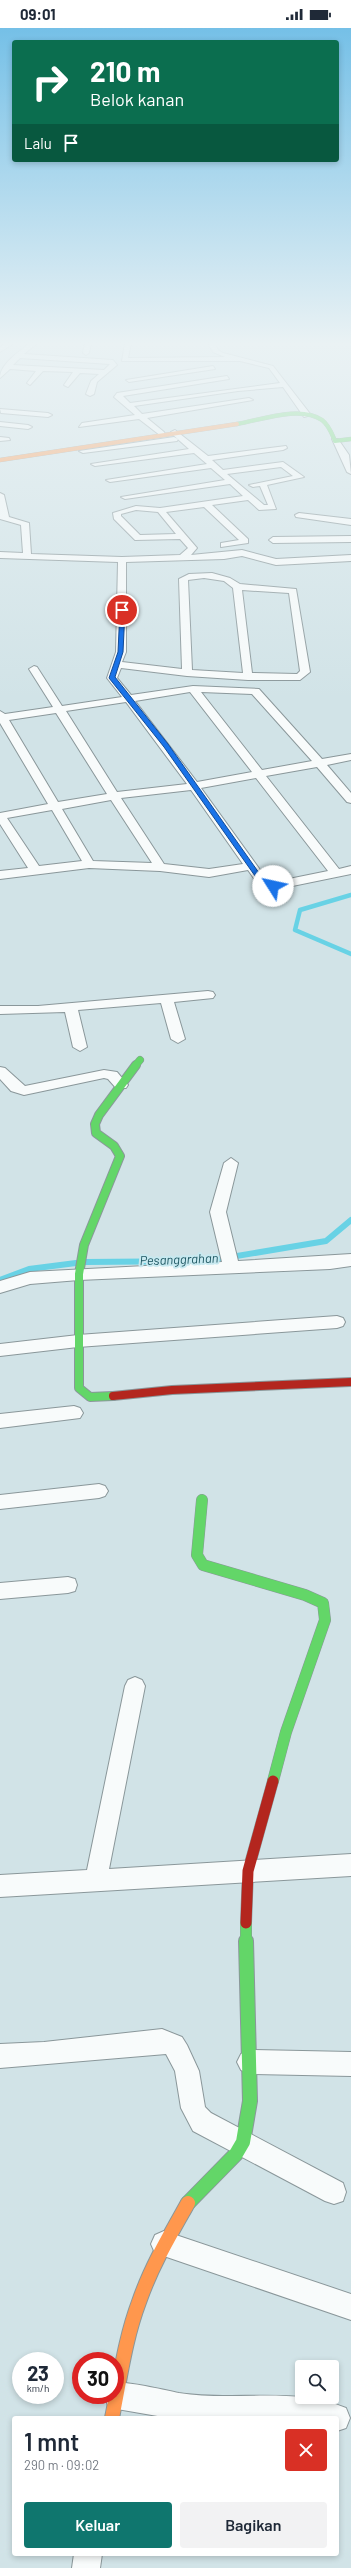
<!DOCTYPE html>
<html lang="id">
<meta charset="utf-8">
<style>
body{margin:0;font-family:Barlow,sans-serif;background:#f2f2f3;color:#1f2937;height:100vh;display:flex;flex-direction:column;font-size:15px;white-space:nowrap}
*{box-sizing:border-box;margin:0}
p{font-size:13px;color:#747a83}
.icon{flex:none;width:22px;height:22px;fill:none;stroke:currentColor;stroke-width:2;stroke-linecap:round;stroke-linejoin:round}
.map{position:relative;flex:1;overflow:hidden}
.drawer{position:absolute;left:12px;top:2388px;width:327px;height:140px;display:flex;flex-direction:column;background:#fff;border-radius:4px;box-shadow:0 2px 6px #0003}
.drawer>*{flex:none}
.top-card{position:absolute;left:12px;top:12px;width:327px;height:122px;border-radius:4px;box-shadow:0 2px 6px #0003;background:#0b6e4f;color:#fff;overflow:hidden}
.buttons{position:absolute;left:295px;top:2332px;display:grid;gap:8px}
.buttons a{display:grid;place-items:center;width:44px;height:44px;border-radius:4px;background:#fff;box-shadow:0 2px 6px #0003;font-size:20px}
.speed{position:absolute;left:12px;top:2324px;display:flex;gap:8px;font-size:20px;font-weight:700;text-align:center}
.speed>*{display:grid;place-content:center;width:52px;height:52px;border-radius:50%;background:#fff;box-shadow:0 2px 6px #0003;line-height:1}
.speed small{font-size:10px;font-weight:400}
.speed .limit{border:6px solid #d22;background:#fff;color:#111}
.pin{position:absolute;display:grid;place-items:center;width:34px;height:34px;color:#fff;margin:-17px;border:2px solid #fff;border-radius:50%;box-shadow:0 1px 4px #0007}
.me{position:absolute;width:44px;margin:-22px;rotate:305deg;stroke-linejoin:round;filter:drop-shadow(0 0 3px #0008)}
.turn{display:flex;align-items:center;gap:14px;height:84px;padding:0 12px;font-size:18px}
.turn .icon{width:52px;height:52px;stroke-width:2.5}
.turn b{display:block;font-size:28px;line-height:34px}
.then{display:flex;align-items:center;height:38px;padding:0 12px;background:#0003;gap:8px;font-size:15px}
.round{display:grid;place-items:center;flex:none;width:42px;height:42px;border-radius:4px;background:#f2f2f3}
.overview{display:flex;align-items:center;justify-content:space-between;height:68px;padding:0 12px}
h1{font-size:24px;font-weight:600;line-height:30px}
.primary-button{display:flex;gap:8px;margin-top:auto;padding:8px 12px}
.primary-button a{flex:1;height:46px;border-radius:4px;background:#0f766e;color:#fff;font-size:16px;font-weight:600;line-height:46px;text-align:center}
.primary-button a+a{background:#f2f2f3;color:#1f2937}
.status{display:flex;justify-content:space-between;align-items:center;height:28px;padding:0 20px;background:#fff;direction:ltr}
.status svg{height:11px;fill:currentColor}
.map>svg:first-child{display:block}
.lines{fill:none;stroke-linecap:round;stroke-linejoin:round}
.stream-far1{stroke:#68d2e5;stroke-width:4.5}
.stream{stroke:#68d2e5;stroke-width:6}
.street-casing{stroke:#8a979a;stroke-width:2}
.fast-far4-casing{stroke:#8a979a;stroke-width:4.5}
.fast-far3-casing{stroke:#8a979a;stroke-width:8}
.fast-far2-casing{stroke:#8a979a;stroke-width:10}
.fast-far1-casing{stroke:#8a979a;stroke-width:12}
.fast-casing{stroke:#8a979a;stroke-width:16}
.slow-far1-casing{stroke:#8a979a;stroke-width:4.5}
.slow-casing{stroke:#8a979a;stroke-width:16}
.jam-far1-casing{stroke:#8a979a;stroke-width:10}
.jam-casing{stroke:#8a979a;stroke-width:12}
.street{fill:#f8fbfb;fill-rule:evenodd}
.fast-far4{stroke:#63d668;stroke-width:4}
.fast-far3{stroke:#63d668;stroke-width:7}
.fast-far2{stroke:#63d668;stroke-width:8}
.fast-far1{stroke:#63d668;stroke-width:11}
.fast{stroke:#63d668;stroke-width:14}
.slow-far1{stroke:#ff974d;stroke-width:4}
.slow{stroke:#ff974d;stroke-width:14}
.jam-far1{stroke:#b3261e;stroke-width:8}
.jam{stroke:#b3261e;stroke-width:11}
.route{fill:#1a73e8;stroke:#114b97}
.labels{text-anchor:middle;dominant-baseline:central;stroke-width:4;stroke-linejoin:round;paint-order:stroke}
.water-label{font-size:13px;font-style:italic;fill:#205964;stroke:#c8e9f0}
</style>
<div class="status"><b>09:01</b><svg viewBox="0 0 49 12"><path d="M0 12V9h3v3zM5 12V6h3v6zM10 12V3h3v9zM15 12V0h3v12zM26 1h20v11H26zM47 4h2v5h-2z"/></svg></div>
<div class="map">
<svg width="351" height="2540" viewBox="0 0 351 2540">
<rect width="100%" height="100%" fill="#d1e3e7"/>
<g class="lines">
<polyline class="stream-far1" points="351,867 300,882 295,902 351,926"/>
<g class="stream">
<polyline points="85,1234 207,1233 326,1213 351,1192"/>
<polyline points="0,1252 29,1241 76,1235"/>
</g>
<g class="street-casing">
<g id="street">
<polygon points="7,315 14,315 0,324 0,319"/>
<path d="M30,315h7l-13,11 89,6 4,5 -20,17 -3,12 -4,2 -4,-2 5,-13 8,-7 -19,-1 -12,14 -4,-2 9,-13 -30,-1 -13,14 -3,-2 9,-12 -26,-2 -10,9c0,-14 19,-26 30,-35zM20,330l90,6 -6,6 -91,-5z"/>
<polygon points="85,315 91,315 89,325 86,327 83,325"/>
<polygon points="125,315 131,315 128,330 225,329 213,324 208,315 214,315 218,322 223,325 273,338 311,387 304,389 283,359 238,363 134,378 142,386 249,370 253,372 147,390 164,404 165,406 161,408 139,391 79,399 82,395 135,387 114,369 117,365 227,348 229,351 123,368 130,375 280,355 269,340 240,333 122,333"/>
<polygon points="213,338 215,341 129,354 126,352"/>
<polygon points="0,381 48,385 52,387 48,389 1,385"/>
<polygon points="0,394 28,397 32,399 28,401 0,398"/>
<path d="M175,402l33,26 78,-10 1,2 -4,2 -71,10 11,10 60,-8 21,15 -37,8 9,24 -17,1 -11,-10 -36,5 36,34v4l-27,4v-4l18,-3 -35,-33 -38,5 31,36 -6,7 51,-5 34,9 75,-4v6l-75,4 -34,-9 -18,3 -98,3v90l-4,10 60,7 -3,-90 10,-5 23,-1 18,5 10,6 56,5 14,83 -10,8h-52l-61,-4 -66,-8 -4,10 14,17 62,-9 66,3 63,70 29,-5v6l-24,5 24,28v10l-4,-1 -30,-35 -51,9 73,93 12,-3v8l-78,16 -15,-6 -10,-14 -39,7 -49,-6 -71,-3 -89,11v-8l28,-3 -28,-44v-11l48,-9 -48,-81v-12l5,3 48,-7 -24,-38 5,-3 3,1 25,39 60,-9 -15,-19 9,-26 2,-90 -118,-4v-6l23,1 -2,-28 -21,-6v-26l4,2 5,22 20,6 2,31 91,3 58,-2 8,-7 -8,-9 -45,1 -21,-21 -1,-6 23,-7 24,2 83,-12 -13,-12 -105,15 -4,-2 104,-17 -14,-12 -101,14 -4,-2 101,-16 -13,-11 -99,13 -4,-2 98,-15 -17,-15 -1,-2zM281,439l12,9 -44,9 4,2 7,-1 8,19h-4l-37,-31zM136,482l22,2 18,22 -36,1 -19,-19v-2zM204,550l20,3 9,7 10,85 -51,-3 -4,-90zM242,562l47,3 11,78 -3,3 -45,-1zM190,664l62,80 -55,10 -62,-81zM201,664l51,2 60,67 -50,9zM126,674l61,82 -70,8 -51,-81zM56,685l51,81 -49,8 -49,-82zM256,750l72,93 -54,11 -8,-4 -65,-90zM191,762l52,74 -34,5 -45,-5 -43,-66zM111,772l41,63 -59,-2 -31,-52zM52,782l30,51 -43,5 -32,-48z"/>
<polygon points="0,409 9,410 10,412 0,413"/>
<polygon points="174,409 178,411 177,413 83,425 79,423"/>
<polygon points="332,411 338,411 349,427 351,446 347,444"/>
<polygon points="299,485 351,491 351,497 296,489 295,487"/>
<polygon points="351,508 351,514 273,515 269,512 273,509"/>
<polygon points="208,963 213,964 215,967 213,970 174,974 185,1011 178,1015 171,1011 161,975 78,982 87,1019 80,1023 73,1019 65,984 0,986 0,978 38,978"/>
<polygon points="0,1039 5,1040 25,1058 104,1042 117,1044 128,1057 126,1060 116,1060 108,1051 104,1050 24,1067 11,1063 0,1051"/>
<polygon points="231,1130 238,1135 226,1184 238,1233 351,1226 351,1238 330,1241 79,1252 30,1256 0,1265 0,1253 30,1244 222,1234 210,1184 224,1135"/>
<polygon points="337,1288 343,1290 345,1294 343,1298 337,1300 78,1319 0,1328 0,1316 78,1307"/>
<polygon points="74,1378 80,1380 83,1385 80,1390 0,1400 0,1386"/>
<polygon points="99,1456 105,1458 108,1463 105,1468 99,1470 0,1481 0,1467"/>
<polygon points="68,1549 75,1551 77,1557 75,1563 68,1565 0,1571 0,1555"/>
<polygon points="135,1649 142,1652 145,1658 109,1841 351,1826 351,1848 0,1869 0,1847 87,1842 125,1658 128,1652"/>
<polygon points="162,2001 182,2009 187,2017 199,2043 205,2079 211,2085 343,2155 346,2164 343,2173 334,2176 325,2173 193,2103 181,2080 175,2043 166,2026 0,2040 0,2016 44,2014"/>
<polygon points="249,2022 351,2024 351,2048 249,2046 241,2042 237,2034 241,2026"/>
<polygon points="164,2203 351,2266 351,2292 155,2225 151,2216 155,2207"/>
<path d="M115,2355c11,-2 50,7 64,10 55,9 113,-7 167,15l4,10 -4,10 -9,3v-13h-168l-52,-9 -9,-4 -4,-9 11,-1z"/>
<polygon points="74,2526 102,2526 100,2540 72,2540"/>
</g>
</g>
<g class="fast-far4-casing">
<path id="fast-far4" d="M237,396c24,-4 63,-19 85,-4 7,5 10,14 13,21l16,-2"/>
</g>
<g class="fast-far3-casing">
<polyline id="fast-far3" points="135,1038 140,1032"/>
</g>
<g class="fast-far2-casing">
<polyline id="fast-far2" points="113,1368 90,1369 79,1360 79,1246 84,1217 120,1128 114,1118 96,1105 95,1096 99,1087 136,1037"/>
</g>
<g class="fast-far1-casing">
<g id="fast-far1">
<polyline points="202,1472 197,1527 203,1537 305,1567 323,1575 325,1592 286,1704 273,1753"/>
<polyline points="246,1895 246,1914"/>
</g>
</g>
<g class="fast-casing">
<polyline id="fast" points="188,2175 236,2126 243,2114 250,2073 246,1913"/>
</g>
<g class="slow-far1-casing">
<polyline id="slow-far1" points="0,432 237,396"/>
</g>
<g class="slow-casing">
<path id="slow" d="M112,2390c8,-39 13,-79 27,-116 12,-35 31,-67 49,-99"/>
</g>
<g class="jam-far1-casing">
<polyline id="jam-far1" points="113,1368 172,1362 351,1354"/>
</g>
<g class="jam-casing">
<polyline id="jam" points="246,1895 248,1843 273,1753"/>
</g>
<use href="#street" class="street"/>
<use href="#fast-far4" class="fast-far4"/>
<use href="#fast-far3" class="fast-far3"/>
<use href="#fast-far2" class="fast-far2"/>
<use href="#fast-far1" class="fast-far1"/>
<use href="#fast" class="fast"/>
<use href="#slow-far1" class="slow-far1"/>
<use href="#slow" class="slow"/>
<use href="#jam-far1" class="jam-far1"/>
<use href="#jam" class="jam"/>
</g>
<linearGradient id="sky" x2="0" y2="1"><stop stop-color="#75c0e7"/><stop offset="0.47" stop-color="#eaf2f4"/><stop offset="1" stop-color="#eaf2f4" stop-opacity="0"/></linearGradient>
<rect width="351" height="671" fill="url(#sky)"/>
<polygon class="route" points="122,581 125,582 123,624 115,649 168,716 264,852 275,856 275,859 260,855 164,719 109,650 118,624 120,582"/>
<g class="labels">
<g class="water-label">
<text transform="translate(179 1231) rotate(-2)">Pesanggrahan</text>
</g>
</g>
</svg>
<div class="buttons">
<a><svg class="icon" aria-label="search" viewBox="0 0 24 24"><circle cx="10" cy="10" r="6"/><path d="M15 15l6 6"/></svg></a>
</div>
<div class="speed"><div>23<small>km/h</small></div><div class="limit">30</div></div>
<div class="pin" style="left:122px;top:582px;background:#d93025"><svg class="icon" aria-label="arrive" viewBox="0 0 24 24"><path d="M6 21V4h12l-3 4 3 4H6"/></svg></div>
<svg class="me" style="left:273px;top:858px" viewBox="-20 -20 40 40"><circle r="19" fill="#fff"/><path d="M0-13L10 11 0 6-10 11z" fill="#1a73e8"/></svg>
<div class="top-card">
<div class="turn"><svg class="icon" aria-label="right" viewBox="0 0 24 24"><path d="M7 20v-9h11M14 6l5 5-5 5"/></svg><div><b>210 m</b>Belok kanan</div></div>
<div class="then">Lalu<svg class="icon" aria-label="arrive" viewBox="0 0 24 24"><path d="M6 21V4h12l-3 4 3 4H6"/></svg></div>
</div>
<section class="drawer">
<div class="overview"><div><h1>1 mnt</h1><p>290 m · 09:02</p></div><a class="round" style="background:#d93025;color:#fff"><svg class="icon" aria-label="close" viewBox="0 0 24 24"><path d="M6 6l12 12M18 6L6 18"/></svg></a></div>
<div class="primary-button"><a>Keluar</a><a>Bagikan</a></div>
</section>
</div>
